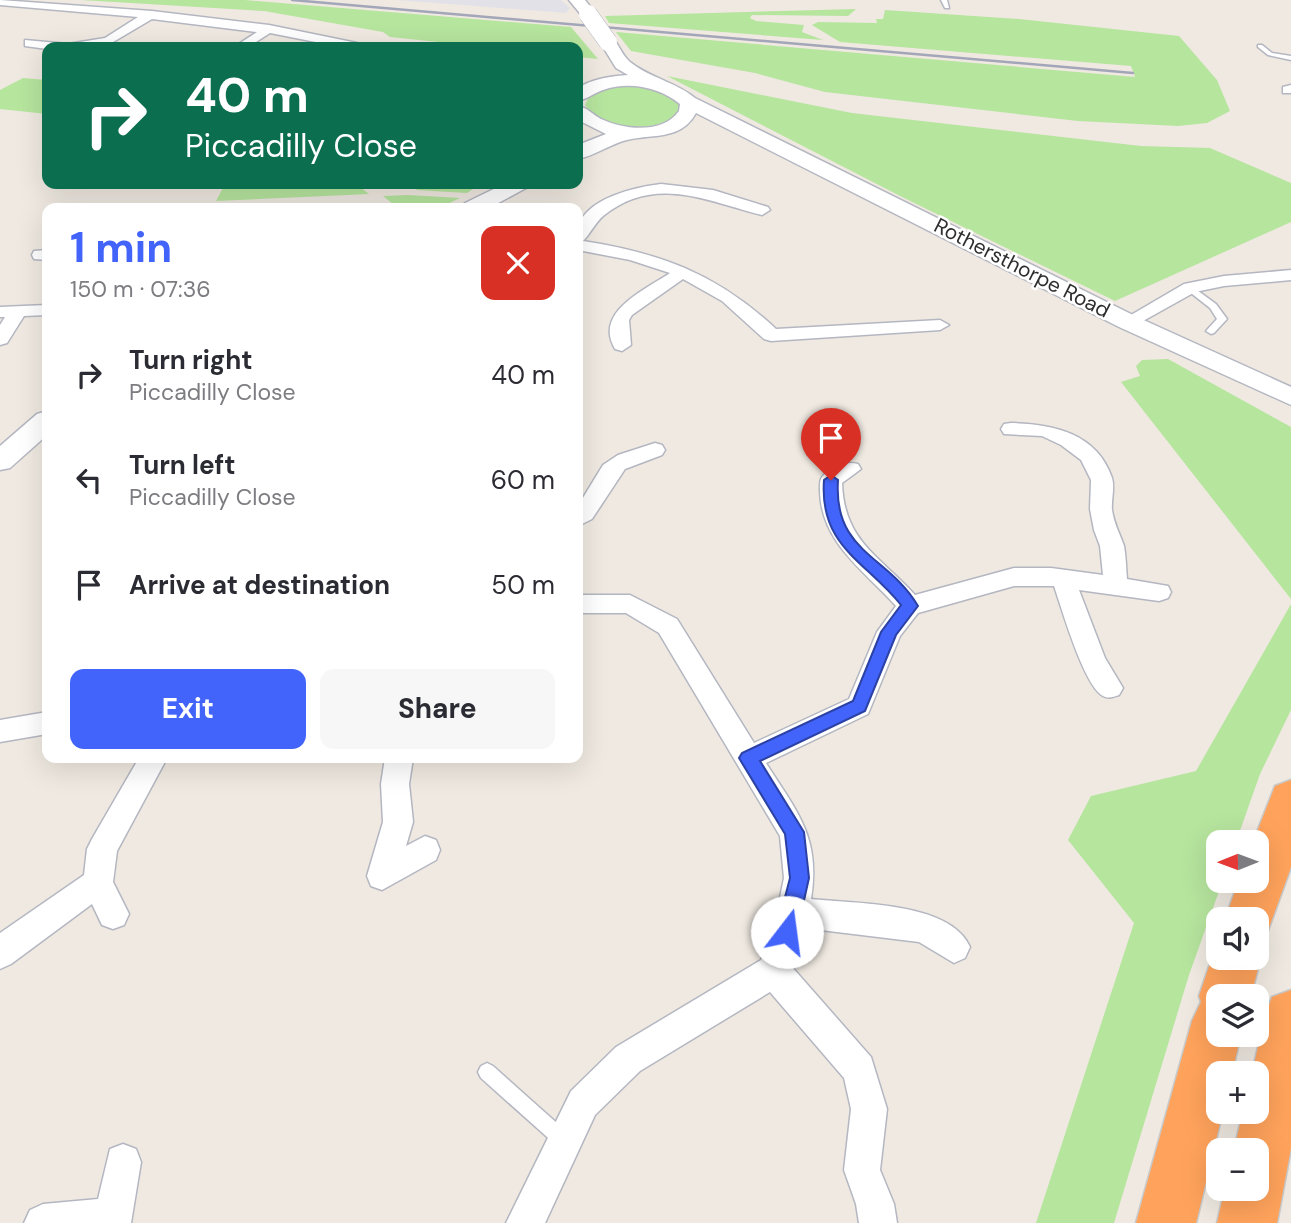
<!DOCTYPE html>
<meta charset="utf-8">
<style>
body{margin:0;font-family:"DM Sans",sans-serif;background:#f7f7f7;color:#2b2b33;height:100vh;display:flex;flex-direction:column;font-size:26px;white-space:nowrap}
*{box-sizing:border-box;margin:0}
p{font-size:23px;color:#7c7c81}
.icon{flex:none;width:38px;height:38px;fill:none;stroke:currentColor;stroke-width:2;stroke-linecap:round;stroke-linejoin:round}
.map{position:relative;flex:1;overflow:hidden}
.sheet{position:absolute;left:42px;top:203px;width:541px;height:560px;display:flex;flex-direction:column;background:#fff;border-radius:14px;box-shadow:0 7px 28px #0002}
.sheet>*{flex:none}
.banner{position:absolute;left:42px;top:42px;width:541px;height:147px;border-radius:14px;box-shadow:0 7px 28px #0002;background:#0b6e4f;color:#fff;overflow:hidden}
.needle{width:46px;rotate:269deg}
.controls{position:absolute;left:1206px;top:830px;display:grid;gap:14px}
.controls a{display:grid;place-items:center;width:63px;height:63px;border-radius:14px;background:#fff;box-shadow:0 7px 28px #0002;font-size:35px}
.pin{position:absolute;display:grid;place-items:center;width:60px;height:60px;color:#fff;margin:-72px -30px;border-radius:50% 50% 50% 0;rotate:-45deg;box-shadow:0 0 7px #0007}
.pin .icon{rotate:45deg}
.me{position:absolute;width:77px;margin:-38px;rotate:15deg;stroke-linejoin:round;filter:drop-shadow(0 0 5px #0008)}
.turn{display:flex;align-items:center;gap:24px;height:147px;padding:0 28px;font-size:32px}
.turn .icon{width:91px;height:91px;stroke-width:2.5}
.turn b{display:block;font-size:49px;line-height:60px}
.round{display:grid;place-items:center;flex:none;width:74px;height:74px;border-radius:14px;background:#f7f7f7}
.summary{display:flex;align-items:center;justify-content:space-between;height:119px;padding:0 28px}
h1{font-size:42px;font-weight:700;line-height:52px;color:#4264fb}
.cta{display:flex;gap:14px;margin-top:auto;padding:14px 28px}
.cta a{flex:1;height:80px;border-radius:14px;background:#4264fb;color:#fff;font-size:28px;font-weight:700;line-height:80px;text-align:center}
.cta a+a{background:#f7f7f7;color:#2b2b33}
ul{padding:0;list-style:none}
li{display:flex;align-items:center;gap:21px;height:105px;padding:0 28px}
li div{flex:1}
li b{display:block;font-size:26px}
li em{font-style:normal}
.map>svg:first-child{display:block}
.industrial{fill:#e3e1e8}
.green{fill:#b6e59e}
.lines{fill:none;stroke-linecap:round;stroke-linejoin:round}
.lane-casing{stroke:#b4b7c1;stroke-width:3}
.street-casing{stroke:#b4b7c1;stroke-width:3}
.secondary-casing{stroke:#b4b7c1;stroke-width:3}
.highway-casing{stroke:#c9c9c9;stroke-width:3}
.lane{fill:#fff;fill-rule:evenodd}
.street{fill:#fff;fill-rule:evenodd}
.secondary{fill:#fff;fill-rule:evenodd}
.highway{fill:#ffa35c;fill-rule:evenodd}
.rail{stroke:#a3a6b8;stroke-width:2.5}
.secondary-bridge-casing{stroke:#b4b7c1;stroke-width:19;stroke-linecap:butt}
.secondary-bridge{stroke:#fff;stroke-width:18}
.route{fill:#4264fb;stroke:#2b41a3;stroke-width:2}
.labels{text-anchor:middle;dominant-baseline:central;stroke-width:5;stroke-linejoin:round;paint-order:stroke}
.far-street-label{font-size:21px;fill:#2e2e2e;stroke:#fff}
</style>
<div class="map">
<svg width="1291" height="1223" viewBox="0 0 1291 1223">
<rect width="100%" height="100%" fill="#efe9e1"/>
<polygon class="industrial" points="396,0 561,0 570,8 566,13"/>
<g class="green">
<polygon points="81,0 245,0 571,27 598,59 578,57 578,47 486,47 390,37 383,32 264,11"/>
<polygon points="856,9 848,16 752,15 750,18 756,21 804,25 802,32 823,40 609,23 605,16"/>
<polygon points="885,10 1019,19 1179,36 1217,80 1230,111 1207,123 1178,126 1078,121 825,92 755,73 631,51 616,32 1135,77 1131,66 840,42 812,25 818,22 877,23 876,19 883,19"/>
<polygon points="667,76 852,113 1141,146 1210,148 1291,183 1291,222 1115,301 902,197"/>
<polygon points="23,78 47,80 47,114 0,109 0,90"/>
<path d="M637,85l22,7 21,12 -1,9c-5,3 -10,7 -15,9 -21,10 -66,4 -79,-17l5,-11 22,-8z"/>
<polygon points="225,184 356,184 369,194 216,201"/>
<polygon points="422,184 472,184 479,185 467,193 416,190"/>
<polygon points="408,195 460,198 439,208 398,208 383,196"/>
<polygon points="1168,359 1291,427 1291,599 1121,382 1140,376 1136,366 1142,360"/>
<polygon points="1291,604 1291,710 1260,774 1236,842 1218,842 1218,880 1223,880 1189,975 1114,1223 1036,1223 1134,923 1068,840 1091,796 1196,771"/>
</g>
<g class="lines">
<g class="lane-casing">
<g id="lane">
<polygon points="941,0 947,0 949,8 945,8"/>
<polygon points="1258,45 1262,45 1272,53 1291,56 1291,60 1268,55 1258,47"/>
<polygon points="1190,285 1216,304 1227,319 1214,333 1211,334 1206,331 1217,319 1210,308 1187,290 1186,288"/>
<polygon points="487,1063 493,1066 568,1133 571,1139 568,1145 562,1148 556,1145 481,1078 478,1072 481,1066"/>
</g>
</g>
<g class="street-casing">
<g id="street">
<polygon points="0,0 152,11 269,25 357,43 363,47 341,47 270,33 248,47 234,47 257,32 152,19 108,45 47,49 25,46 25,40 68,44 105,38 138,17 0,5"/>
<polygon points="1291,85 1291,93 1283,93 1283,87"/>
<path d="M661,184l52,6 55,17 2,3 -8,5c-56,-14 -107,-41 -159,1 -8,7 -13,18 -20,25 78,12 134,33 193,88l164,-9 9,5 -9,5 -169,11 -7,-2 -42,-38 -39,-22 -51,36 -3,5 2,25 -9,6 -7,-2c-22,-37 30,-59 55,-76l-40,-13 -52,-10c0,-7 -2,-16 0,-22 7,-30 58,-41 83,-44z"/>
<polygon points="47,250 47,260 34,259 32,255 34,251"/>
<polygon points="1291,270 1291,280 1224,286 1195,292 1134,326 1128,327 1119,322 1184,284 1224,276"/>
<polygon points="47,305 47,315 24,316 7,343 0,345 0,325 5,317 0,317 0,307"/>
<path d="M1011,423c42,1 86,10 101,55 3,10 -1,22 0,32 2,14 8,24 12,36 2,11 2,22 3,33l41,7 3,6 -3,6 -9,3 -80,-11 26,68 18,30 -4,7c-6,2 -10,4 -16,1 -19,-10 -41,-87 -49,-110h-40l-96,27 -18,23 -32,78 -102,49c31,49 55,74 45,136 43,5 139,2 159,48l-5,11 -11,5 -35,-21 -115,-14 -12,39 79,90 16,52 -7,61 14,34 3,19h-38l-3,-19 -12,-34 7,-61 -7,-31 -74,-86 -130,79 -45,44 -50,108h-39l65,-132 45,-44 145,-87 16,-48 7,-34 -4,-42 -121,-203 -33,-20h-48v-18h52l47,24 77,124 95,-44 28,-67 19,-26c-31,-35 -75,-63 -76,-115 0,-9 -1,-14 8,-19 10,-6 18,-11 30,-8l3,5 -19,14c2,59 38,73 73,112l99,-27h37l52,7 -3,-29 -6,-16 -4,-21 1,-29 -10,-20 -20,-15 -19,-9 -38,-2 -3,-5 3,-5z"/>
<polygon points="655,443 662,445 665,450 662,455 625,469 592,519 578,526 578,506 603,465 618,455"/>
<polygon points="47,712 47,734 0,742 0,720"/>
<polygon points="139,758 167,758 117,851 113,882 129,914 124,925 113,929 102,925 92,904 11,964 0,969 0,933 84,875 87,849 92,839"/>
<polygon points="385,758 413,758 409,784 413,822 406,846 425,836 436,840 440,850 436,860 382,890 371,886 367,876 383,822 381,784"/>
<polygon points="123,1144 136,1149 141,1162 131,1223 24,1223 30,1210 43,1204 98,1199 110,1149"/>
</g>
</g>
<g class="secondary-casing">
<g id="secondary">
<polygon points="569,0 585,0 596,14 593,17 583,17"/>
<path d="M608,37l6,2c5,7 9,17 16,23 20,16 46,20 65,36l442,219 154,70v18l-172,-78 -423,-214c-16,29 -46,20 -73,28 -15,5 -30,15 -45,18v-14l28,-11 -28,-14v-14c9,1 15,9 23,13 23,11 62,15 78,-8l1,-7c-21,-17 -51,-23 -77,-14 -9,3 -16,9 -25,11v-13c14,-9 33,-12 50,-13l-12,-7 -16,-26z"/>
<polygon points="504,184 529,184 526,188 489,208 462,208 465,203"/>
<polygon points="47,411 47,435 10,468 0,470 0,446 37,414"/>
</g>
</g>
<g class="highway-casing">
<g id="highway">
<polygon points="1291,780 1291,867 1266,936 1256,940 1256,919 1225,919 1239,880 1256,880 1256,842 1253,842 1275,786"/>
<polygon points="1218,940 1218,957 1256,957 1256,946 1261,957 1251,996 1218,996 1218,1034 1241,1034 1232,1073 1218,1073 1218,1111 1223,1111 1196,1223 1136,1223 1192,1021 1201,1002 1199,996"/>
<polygon points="1291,990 1291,1148 1277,1223 1217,1223 1225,1188 1256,1188 1256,1150 1234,1150 1243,1111 1256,1111 1256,1073 1252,1073 1265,1016 1272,997"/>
</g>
</g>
<use href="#lane" class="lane"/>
<use href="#street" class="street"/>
<use href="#secondary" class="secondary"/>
<use href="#highway" class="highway"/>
<polyline class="rail" points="292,0 1133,73"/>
<g class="secondary-bridge-casing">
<polyline id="secondary-bridge" points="588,14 608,42"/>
</g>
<use href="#secondary-bridge" class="secondary-bridge"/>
</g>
<path class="route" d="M831,475l7,5c-5,73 50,75 80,126l-22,29 -31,76 -105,50 44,71 5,46 -12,54 -3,7 -7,3 -8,-3 -3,-7 14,-54 -5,-44 -46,-76 3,-5 111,-52 28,-69 20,-27c-35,-44 -82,-58 -77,-125z"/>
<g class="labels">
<g class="far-street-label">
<text transform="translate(1022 268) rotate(27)">Rothersthorpe Road</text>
</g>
</g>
</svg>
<div class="controls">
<a><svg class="needle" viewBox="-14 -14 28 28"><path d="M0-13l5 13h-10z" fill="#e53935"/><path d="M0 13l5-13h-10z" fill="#7c7c81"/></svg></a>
<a><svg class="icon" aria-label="sound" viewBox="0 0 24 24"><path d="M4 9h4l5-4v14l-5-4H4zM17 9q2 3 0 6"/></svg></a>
<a><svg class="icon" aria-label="layers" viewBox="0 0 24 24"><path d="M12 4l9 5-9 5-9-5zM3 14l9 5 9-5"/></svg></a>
<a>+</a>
<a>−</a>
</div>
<div class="pin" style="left:831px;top:480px;background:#d93025"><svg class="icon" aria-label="arrive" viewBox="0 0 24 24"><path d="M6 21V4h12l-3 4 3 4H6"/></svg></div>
<svg class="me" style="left:787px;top:932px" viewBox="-20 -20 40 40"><circle r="19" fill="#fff"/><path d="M0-13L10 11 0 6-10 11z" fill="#4264fb"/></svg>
<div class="banner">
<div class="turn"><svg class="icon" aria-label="right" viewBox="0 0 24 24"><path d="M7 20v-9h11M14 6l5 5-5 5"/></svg><div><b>40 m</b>Piccadilly Close</div></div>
</div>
<section class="sheet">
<div class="summary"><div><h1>1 min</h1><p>150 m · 07:36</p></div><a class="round" style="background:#d93025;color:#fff"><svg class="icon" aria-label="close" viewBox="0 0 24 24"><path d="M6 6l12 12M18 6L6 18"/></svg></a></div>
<ul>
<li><svg class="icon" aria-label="right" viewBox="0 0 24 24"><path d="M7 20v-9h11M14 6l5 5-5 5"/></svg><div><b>Turn right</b><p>Piccadilly Close</p></div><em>40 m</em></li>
<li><svg class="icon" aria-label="left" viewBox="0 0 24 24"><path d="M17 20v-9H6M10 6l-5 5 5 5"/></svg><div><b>Turn left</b><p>Piccadilly Close</p></div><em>60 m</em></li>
<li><svg class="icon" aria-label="arrive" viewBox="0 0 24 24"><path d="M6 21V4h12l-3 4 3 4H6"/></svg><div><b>Arrive at destination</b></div><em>50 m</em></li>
</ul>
<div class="cta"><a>Exit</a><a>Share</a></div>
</section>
</div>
